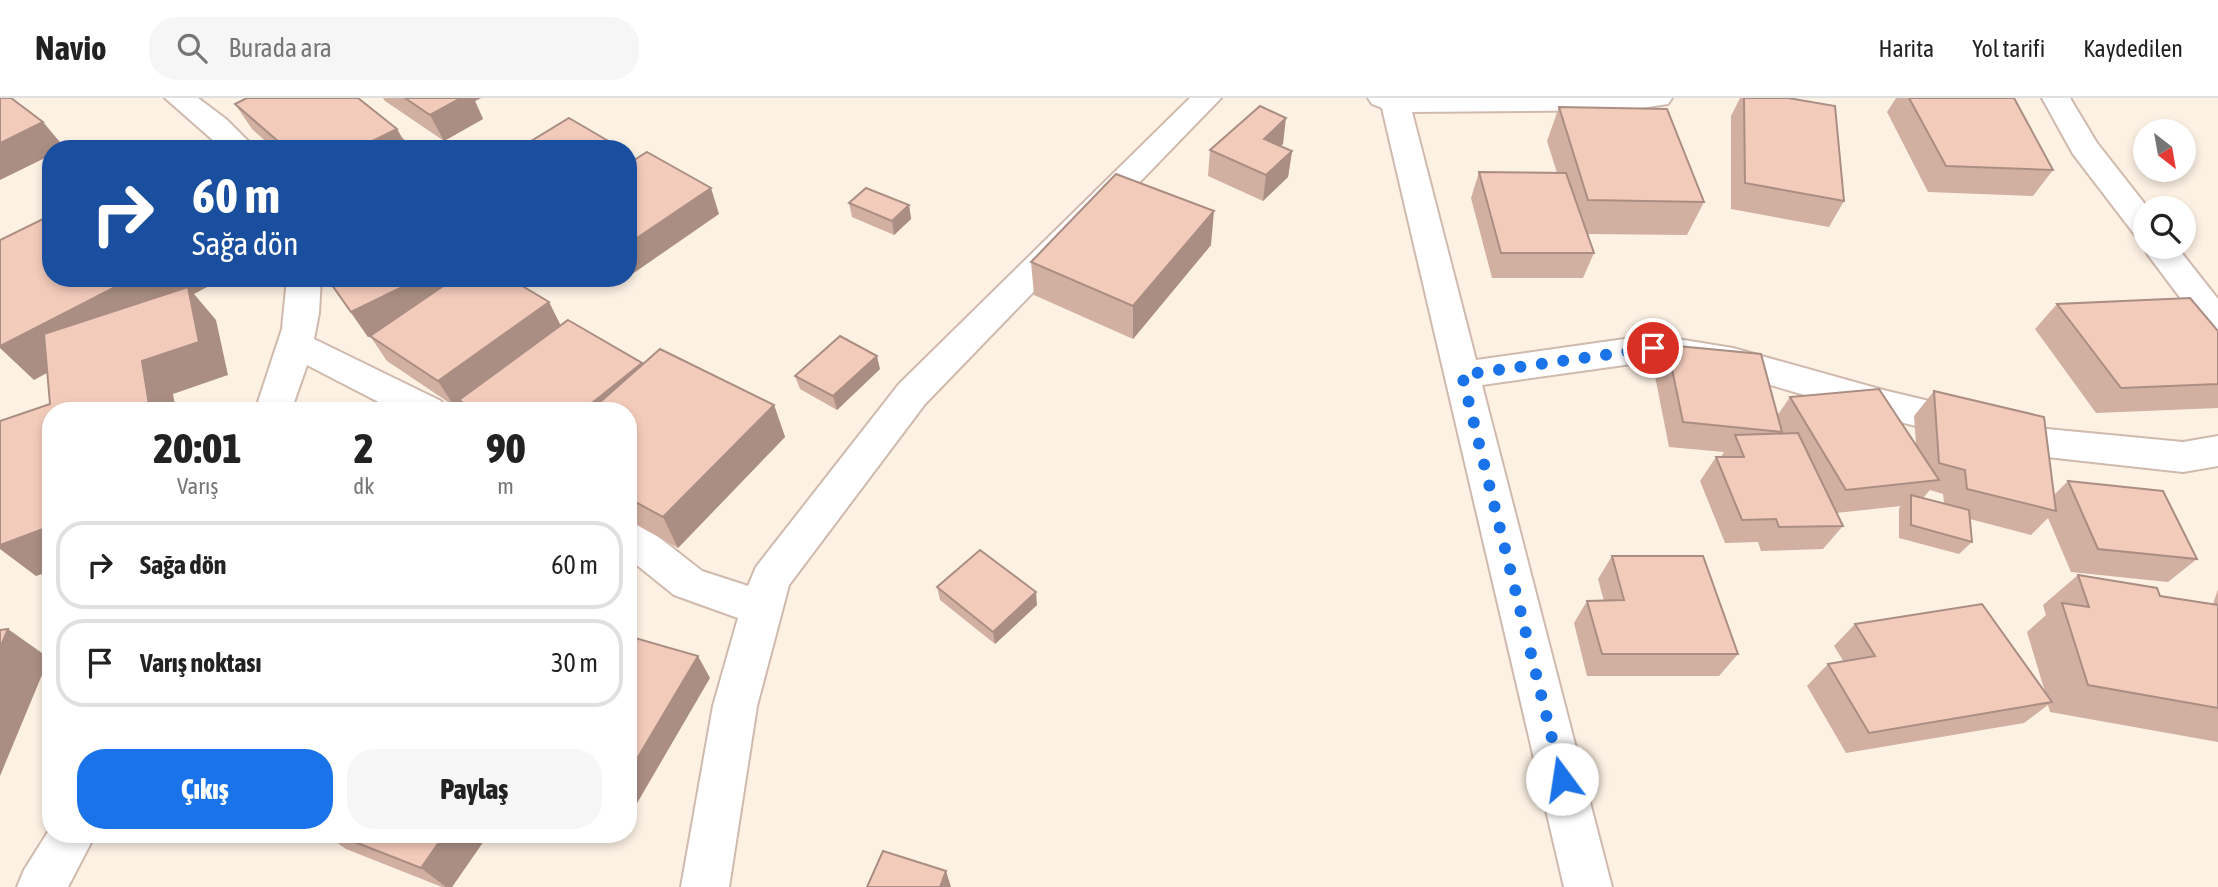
<!DOCTYPE html>
<html lang="tr">
<meta charset="utf-8">
<style>
body{margin:0;font-family:"Asap Condensed",sans-serif;background:#f6f6f6;color:#222;height:100vh;display:flex;flex-direction:column;font-size:26px;white-space:nowrap}
*{box-sizing:border-box;margin:0}
p{font-size:23px;color:#767676}
.icon{flex:none;width:38px;height:38px;fill:none;stroke:currentColor;stroke-width:2;stroke-linecap:round;stroke-linejoin:round}
.map{position:relative;flex:1;overflow:hidden}
.sheet{position:absolute;left:42px;top:304px;width:595px;height:441px;display:flex;flex-direction:column;background:#fff;border-radius:28px;box-shadow:0 4px 10px #0003}
.sheet>*{flex:none}
.banner{position:absolute;left:42px;top:42px;width:595px;height:147px;border-radius:28px;box-shadow:0 4px 10px #0003;background:#1a4fa0;color:#fff;overflow:hidden}
.needle{width:46px;rotate:149deg}
.buttons{position:absolute;left:2133px;top:21px;display:grid;gap:14px}
.buttons a{display:grid;place-items:center;width:63px;height:63px;border-radius:50%;background:#fff;box-shadow:0 4px 10px #0003;font-size:35px}
.pin{position:absolute;display:grid;place-items:center;width:60px;height:60px;color:#fff;margin:-30px;border:4px solid #fff;border-radius:50%;box-shadow:0 2px 7px #0007}
.me{position:absolute;width:77px;margin:-38px;rotate:346deg;stroke-linejoin:round;filter:drop-shadow(0 0 5px #0008)}
.turn{display:flex;align-items:center;gap:24px;height:147px;padding:0 35px;font-size:32px}
.turn .icon{width:91px;height:91px;stroke-width:2.5}
.turn b{display:block;font-size:49px;line-height:60px}
.eta{display:flex;justify-content:space-evenly;align-items:center;height:119px;text-align:center}
.eta b{font-size:42px;font-weight:800;line-height:49px}
.button{display:flex;gap:14px;margin-top:auto;padding:14px 35px}
.button a{flex:1;height:80px;border-radius:28px;background:#1a73e8;color:#fff;font-size:28px;font-weight:800;line-height:80px;text-align:center}
.button a+a{background:#f6f6f6;color:#222}
ul{padding:0;list-style:none}
li{display:flex;align-items:center;gap:21px;height:88px;margin:0 14px 10px;padding:0 21px;border:4px solid #e0e0e0;border-radius:28px}
li div{flex:1}
li b{display:block;font-size:26px}
li em{font-style:normal}
header{display:flex;align-items:center;gap:42px;box-sizing:border-box;height:98px;padding:0 35px;background:#fff;border-bottom:2px solid #e0e0e0}
header strong{font-size:33px}
nav{display:flex;gap:38px;margin-inline-start:auto;font-size:24px}
.search{width:490px;height:63px;background:#f6f6f6;display:flex;align-items:center;gap:18px;box-sizing:border-box;padding:0 24px;border-radius:28px;color:#767676;font-size:26px}
.map>svg:first-child{display:block}
.lines{fill:none;stroke-linecap:round;stroke-linejoin:round}
.minor-casing{stroke:#d0b9ad;stroke-width:4}
.minor{fill:#fff;fill-rule:evenodd}
.wall{fill:#d1afa1;fill-rule:evenodd}
.shaded-wall{fill:#aa8e83}
.building{fill:#f3cbbb;stroke:#aa8e83;stroke-width:2}
.route{stroke:#1a73e8;stroke-width:12;stroke-dasharray:0 21.6}
</style>
<header>
<strong>Navio</strong>
<div class="search"><svg class="icon" aria-label="search" viewBox="0 0 24 24"><circle cx="10" cy="10" r="6"/><path d="M15 15l6 6"/></svg>Burada ara</div>
<nav><a>Harita</a><a>Yol tarifi</a><a>Kaydedilen</a></nav>
</header>
<div class="map">
<svg width="2218" height="789" viewBox="0 0 2218 789">
<rect width="100%" height="100%" fill="#fdf1e4"/>
<g class="lines">
<g class="minor-casing">
<g id="minor">
<polygon points="165,0 198,0 226,21 256,51 223,51"/>
<polygon points="1190,0 1221,0 925,306 789,487 757,608 729,789 681,789 713,608 738,520 674,497 628,460 628,421 642,426 702,473 748,488 756,469 899,286"/>
<polygon points="1368,0 1672,0 1668,6 1628,12 1412,14 1476,262 1653,237 1733,250 1883,292 2047,331 2183,344 2218,338 2218,368 2183,374 2047,359 1883,320 1733,276 1653,263 1482,287 1612,789 1564,789 1382,10 1372,6"/>
<polygon points="2042,0 2070,0 2097,45 2148,110 2146,110 2146,140 2135,137 2073,56"/>
<polygon points="2146,146 2146,149 2177,149 2218,201 2218,237 2206,234 2148,157 2144,149"/>
<polygon points="287,180 321,180 319,215 314,241 441,303 446,313 396,313 307,267 291,313 255,313 282,231"/>
<polygon points="51,729 51,737 95,737 68,789 17,789 24,772"/>
</g>
</g>
<use href="#minor" class="minor"/>
</g>
<g class="wall">
<polygon points="383,0 481,0 475,3 483,21 444,43 385,3"/>
<polygon points="1740,0 1788,0 1844,103 1829,129 1731,111 1731,18"/>
<polygon points="1896,0 2014,0 2053,72 2033,98 1928,94 1887,14"/>
<polygon points="235,6 397,31 403,41 413,51 274,51 252,31"/>
<polygon points="1559,9 1704,104 1687,137 1588,136 1594,155 1583,180 1492,180 1471,100 1479,74 1557,75 1547,43"/>
<polygon points="1283,46 1280,48 1292,53 1288,79 1263,103 1208,78 1210,52"/>
<polygon points="849,105 909,107 911,121 894,137 852,119"/>
<polygon points="1211,147 1133,241 1034,197 1031,164"/>
<polygon points="326,180 549,204 560,227 642,265 642,267 774,307 785,339 678,450 628,422 628,313 466,313 460,304 454,308 387,263 370,238 368,239"/>
<polygon points="606,180 627,180 617,187"/>
<polygon points="2057,206 2218,233 2218,310 2096,315 2035,231"/>
<path d="M1667,247l110,71 13,-19 126,47 -2,-28 20,-25 120,104 14,-14 129,78 -29,23 -97,-10 -23,-54 -17,17 -61,-16 2,23 -13,12 -60,-16v-30l2,-2 -65,7 7,13 -20,23 -62,2 -3,-9 -33,1 -25,-62 16,-24h5l3,-5 -55,-5 -15,-76zM1930,392l13,4 1,9 -21,-5z"/>
<polygon points="880,271 837,312 800,291 795,278"/>
<polygon points="1612,458 1738,556 1719,578 1587,578 1574,525 1587,503 1604,503 1598,481"/>
<polygon points="2078,477 2160,498 2213,506 2218,491 2218,644 2050,614 2048,607 2024,625 1846,655 1807,588 1828,566 1844,564 1834,548 1855,526 2045,594 2027,534 2046,517 2043,507"/>
<polygon points="937,489 1037,507 995,546 940,502"/>
<polygon points="326,737 488,737 452,789 442,789 346,751"/>
</g>
<g class="shaded-wall">
<polygon points="460,0 481,0 475,3 483,21 444,43 430,17"/>
<polygon points="1286,20 1283,46 1261,66 1264,41"/>
<polygon points="43,24 65,50 51,51 51,57 0,82 0,45"/>
<polygon points="397,31 408,51 356,51"/>
<polygon points="1292,53 1288,79 1263,103 1266,77"/>
<polygon points="631,56 641,82 628,89 628,57"/>
<polygon points="711,90 719,116 628,179 628,146"/>
<polygon points="909,107 911,121 894,137 892,123"/>
<polygon points="1214,113 1211,147 1133,241 1133,208"/>
<polygon points="133,180 224,180 194,196 216,222 228,277 173,296 176,313 150,313 142,263 190,198 34,282 0,250 0,248"/>
<polygon points="421,180 463,180 469,190 368,239 351,214"/>
<polygon points="614,180 627,180 617,187"/>
<polygon points="549,204 562,230 454,308 438,283"/>
<polygon points="877,258 880,271 837,312 833,298"/>
<polygon points="642,265 653,290 625,313 582,313"/>
<polygon points="774,307 785,339 678,450 663,419"/>
<polygon points="51,428 51,473 36,478 0,451 0,447"/>
<polygon points="1036,494 1037,507 995,546 993,534"/>
<polygon points="8,531 49,560 0,678 0,550"/>
<polygon points="698,558 710,580 629,719 628,676"/>
<polygon points="444,737 488,737 452,789 446,789 421,770"/>
<polygon points="946,773 951,789 940,789"/>
</g>
<g class="building">
<polygon points="0,0 11,0 43,24 0,45"/>
<polygon points="247,0 358,0 397,31 356,51 287,51 235,6"/>
<polygon points="405,0 461,0 430,17"/>
<polygon points="1744,0 1788,0 1835,8 1844,103 1745,85"/>
<polygon points="1909,0 2014,0 2053,72 1946,68"/>
<polygon points="1260,8 1286,20 1264,41 1292,53 1266,77 1210,52"/>
<polygon points="1559,9 1667,11 1704,104 1588,102"/>
<polygon points="569,20 622,51 518,51"/>
<polygon points="402,41 413,51 381,51"/>
<polygon points="647,54 711,90 628,146 628,66"/>
<polygon points="1479,74 1566,75 1594,155 1501,155"/>
<polygon points="1116,76 1214,113 1133,208 1031,164"/>
<polygon points="866,90 909,107 892,123 849,105"/>
<polygon points="51,117 51,180 133,180 0,248 0,142"/>
<polygon points="327,180 421,180 351,214"/>
<polygon points="455,180 509,180 549,204 438,283 370,238"/>
<polygon points="188,189 199,244 142,263 150,313 51,313 51,428 0,447 0,323 50,306 44,236"/>
<polygon points="2190,200 2218,233 2218,286 2121,290 2057,206"/>
<polygon points="568,222 642,265 582,313 476,313 459,302"/>
<polygon points="840,238 877,258 833,298 795,278"/>
<polygon points="1667,247 1761,256 1782,334 1683,324"/>
<polygon points="660,251 774,307 663,419 628,400 628,313 590,313"/>
<polygon points="1879,291 1939,382 1846,392 1790,299"/>
<polygon points="1934,293 2044,319 2056,413 1967,391 1965,372 1939,365"/>
<polygon points="1798,335 1843,428 1779,429 1776,421 1742,422 1716,359 1744,359 1735,337"/>
<polygon points="2068,383 2163,393 2197,461 2098,451"/>
<polygon points="1911,397 1969,412 1972,444 1911,427"/>
<polygon points="980,452 1036,494 993,534 937,489"/>
<polygon points="1612,458 1703,458 1738,556 1602,556 1587,503 1624,502"/>
<polygon points="2078,477 2157,490 2160,498 2218,507 2218,610 2088,587 2062,505 2089,509"/>
<polygon points="1982,506 2052,604 1869,635 1828,566 1875,558 1855,526"/>
<polygon points="8,531 0,550 0,532"/>
<polygon points="628,538 698,558 628,676"/>
<polygon points="337,737 444,737 421,770"/>
<polygon points="883,753 946,773 940,789 867,789"/>
</g>
<g class="lines">
<polyline class="route" points="1562,681 1462,277 1653,250"/>
</g>
</svg>
<div class="buttons">
<a><svg class="needle" viewBox="-14 -14 28 28"><path d="M0-13l5 13h-10z" fill="#e53935"/><path d="M0 13l5-13h-10z" fill="#767676"/></svg></a>
<a><svg class="icon" aria-label="search" viewBox="0 0 24 24"><circle cx="10" cy="10" r="6"/><path d="M15 15l6 6"/></svg></a>
</div>
<div class="pin" style="left:1653px;top:250px;background:#d93025"><svg class="icon" aria-label="arrive" viewBox="0 0 24 24"><path d="M6 21V4h12l-3 4 3 4H6"/></svg></div>
<svg class="me" style="left:1562px;top:681px" viewBox="-20 -20 40 40"><circle r="19" fill="#fff"/><path d="M0-13L10 11 0 6-10 11z" fill="#1a73e8"/></svg>
<div class="banner">
<div class="turn"><svg class="icon" aria-label="right" viewBox="0 0 24 24"><path d="M7 20v-9h11M14 6l5 5-5 5"/></svg><div><b>60 m</b>Sağa dön</div></div>
</div>
<section class="sheet">
<div class="eta">
<div><b>20:01</b><p>Varış</p></div>
<div><b>2</b><p>dk</p></div>
<div><b>90</b><p>m</p></div>
</div>
<ul>
<li><svg class="icon" aria-label="right" viewBox="0 0 24 24"><path d="M7 20v-9h11M14 6l5 5-5 5"/></svg><div><b>Sağa dön</b></div><em>60 m</em></li>
<li><svg class="icon" aria-label="arrive" viewBox="0 0 24 24"><path d="M6 21V4h12l-3 4 3 4H6"/></svg><div><b>Varış noktası</b></div><em>30 m</em></li>
</ul>
<div class="button"><a>Çıkış</a><a>Paylaş</a></div>
</section>
</div>
